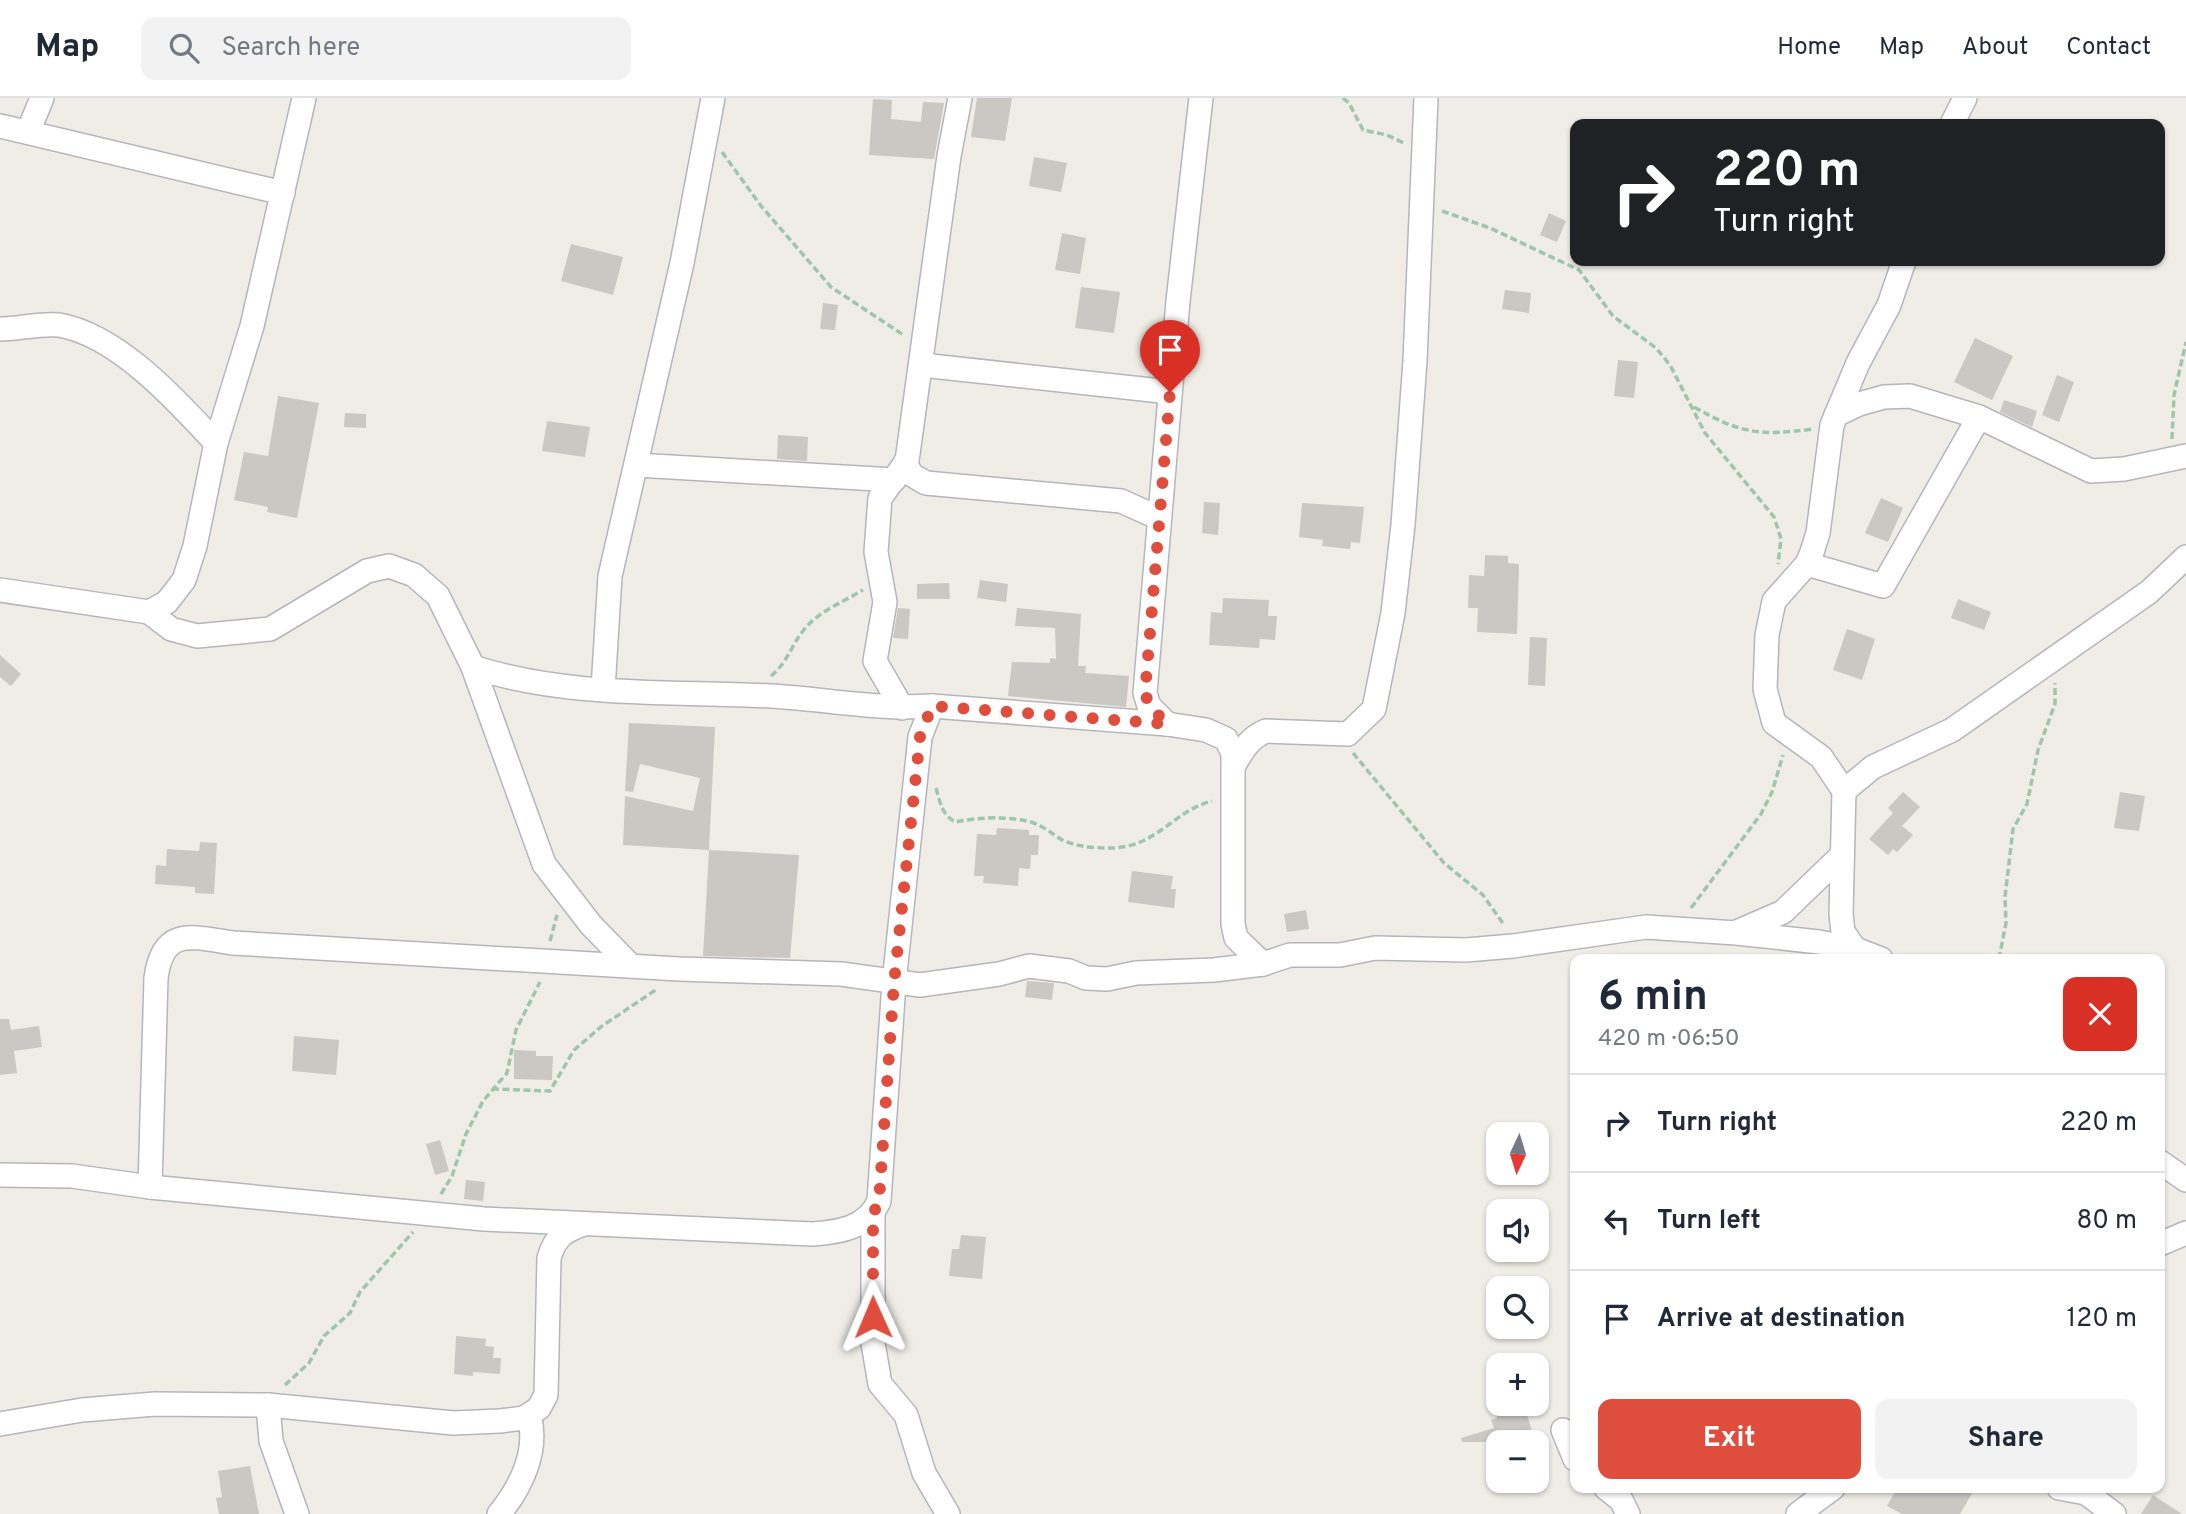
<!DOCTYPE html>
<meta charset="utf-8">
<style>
body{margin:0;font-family:Overpass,sans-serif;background:#f2f2f3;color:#1f2937;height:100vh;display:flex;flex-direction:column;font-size:26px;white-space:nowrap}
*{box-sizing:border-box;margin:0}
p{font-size:23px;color:#747a83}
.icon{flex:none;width:38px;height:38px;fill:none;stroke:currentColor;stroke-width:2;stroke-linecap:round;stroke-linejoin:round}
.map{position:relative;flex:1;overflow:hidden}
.sheet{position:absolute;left:1570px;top:856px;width:595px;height:539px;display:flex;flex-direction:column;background:#fff;border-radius:14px;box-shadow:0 2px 5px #0004}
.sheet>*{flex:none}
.top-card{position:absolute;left:1570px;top:21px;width:595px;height:147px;border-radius:14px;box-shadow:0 2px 5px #0004;background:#202124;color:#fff;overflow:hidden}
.needle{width:46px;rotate:184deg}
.controls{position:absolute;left:1486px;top:1024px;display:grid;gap:14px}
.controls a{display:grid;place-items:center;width:63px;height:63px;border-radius:14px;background:#fff;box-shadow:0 2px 5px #0004;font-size:35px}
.pin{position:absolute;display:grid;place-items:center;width:60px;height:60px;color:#fff;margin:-72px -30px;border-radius:50% 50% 50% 0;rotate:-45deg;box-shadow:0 0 7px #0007}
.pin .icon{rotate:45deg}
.me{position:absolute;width:77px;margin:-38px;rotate:359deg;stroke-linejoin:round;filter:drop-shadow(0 0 5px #0008)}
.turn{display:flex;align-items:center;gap:24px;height:147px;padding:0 28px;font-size:32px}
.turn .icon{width:91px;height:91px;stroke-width:2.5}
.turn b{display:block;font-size:49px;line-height:60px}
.round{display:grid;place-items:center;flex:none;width:74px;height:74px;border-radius:14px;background:#f2f2f3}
.head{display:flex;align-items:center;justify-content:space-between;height:119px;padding:0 28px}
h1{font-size:42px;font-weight:700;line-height:52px}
.primary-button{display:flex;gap:14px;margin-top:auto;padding:14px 28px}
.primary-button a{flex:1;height:80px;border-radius:14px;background:#df4e3d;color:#fff;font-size:28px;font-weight:700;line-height:80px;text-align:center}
.primary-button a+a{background:#f2f2f3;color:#1f2937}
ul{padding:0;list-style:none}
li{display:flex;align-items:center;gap:21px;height:98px;padding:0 28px;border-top:2px solid #e0e1e3}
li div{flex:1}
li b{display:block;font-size:26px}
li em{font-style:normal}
header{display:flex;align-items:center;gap:42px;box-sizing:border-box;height:98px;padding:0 35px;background:#fff;border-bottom:2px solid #e0e1e3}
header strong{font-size:33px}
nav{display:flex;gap:38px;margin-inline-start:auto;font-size:24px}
.search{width:490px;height:63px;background:#f2f2f3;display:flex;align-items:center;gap:18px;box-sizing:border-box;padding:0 24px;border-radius:14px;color:#747a83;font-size:26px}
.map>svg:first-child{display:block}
.building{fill:#cbc8c4}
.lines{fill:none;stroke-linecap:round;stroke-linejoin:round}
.street-casing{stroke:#b3b6ba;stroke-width:26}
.path{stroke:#9ec6ab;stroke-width:3.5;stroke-dasharray:7 3.5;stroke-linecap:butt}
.street{stroke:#fff;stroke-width:23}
.route{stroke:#df4e3d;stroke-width:12;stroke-dasharray:0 21.6}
</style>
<header>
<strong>Map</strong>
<div class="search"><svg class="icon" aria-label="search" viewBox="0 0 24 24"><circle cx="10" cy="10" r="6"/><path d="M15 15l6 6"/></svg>Search here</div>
<nav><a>Home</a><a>Map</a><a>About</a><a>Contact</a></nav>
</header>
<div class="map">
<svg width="2186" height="1416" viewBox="0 0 2186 1416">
<rect width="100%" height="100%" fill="#efede6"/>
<g class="building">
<polygon points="977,0 1012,0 1005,43 971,39"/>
<polygon points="873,1 892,2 891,21 921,24 923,4 944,5 934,61 869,57"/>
<polygon points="1034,59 1067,65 1061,94 1029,88"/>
<polygon points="1549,115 1566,123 1557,144 1540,137"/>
<polygon points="1062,135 1086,140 1080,176 1055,172"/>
<polygon points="571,146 623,159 613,197 561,183"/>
<polygon points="1081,189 1120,194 1114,235 1075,230"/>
<polygon points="1505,192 1531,195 1529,215 1502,211"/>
<polygon points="823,205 838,207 835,232 820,231"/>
<polygon points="1975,240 2013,258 1992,302 1954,284"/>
<polygon points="1618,262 1638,264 1634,300 1614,298"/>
<polygon points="2057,277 2074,284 2059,324 2042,317"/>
<polygon points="278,298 319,305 297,420 267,414 268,409 234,402 244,354 268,358"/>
<polygon points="2004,302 2037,313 2032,329 2000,314"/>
<polygon points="345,315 366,316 366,330 344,329"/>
<polygon points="547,323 590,329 585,359 542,353"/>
<polygon points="778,337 808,339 807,363 777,361"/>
<polygon points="1881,400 1903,410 1888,444 1865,435"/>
<polygon points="1204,404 1220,405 1218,437 1202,435"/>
<polygon points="1302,405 1364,409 1360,445 1351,444 1350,451 1322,448 1323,442 1299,439"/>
<polygon points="1485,457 1508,458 1508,465 1519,466 1517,536 1477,534 1478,510 1468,510 1469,477 1484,478"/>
<polygon points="980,482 1008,486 1006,504 977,500"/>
<polygon points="949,485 950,501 917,501 917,486"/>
<polygon points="1223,500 1269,502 1268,518 1277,518 1275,542 1260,541 1259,550 1209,547 1211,514 1222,515"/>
<polygon points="1958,501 1991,514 1984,532 1951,520"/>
<polygon points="898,510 910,511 908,541 893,540"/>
<polygon points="1017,510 1081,516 1078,568 1086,568 1085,575 1129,578 1126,609 1008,598 1012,564 1050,565 1050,560 1056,561 1055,530 1015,528"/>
<polygon points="1847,531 1875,541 1862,582 1833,572"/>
<polygon points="1530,539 1547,540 1545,588 1528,587"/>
<polygon points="0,557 21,576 11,588 0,579"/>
<polygon points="629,625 715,629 709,752 799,757 790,860 703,858 709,752 623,747 625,698 693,713 700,680 640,666 633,694 625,693"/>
<polygon points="1903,694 1920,709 1902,728 1913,737 1897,754 1893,751 1888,757 1869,741 1893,715 1888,710"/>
<polygon points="2120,694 2145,698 2139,733 2114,730"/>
<polygon points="997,730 1029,732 1029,737 1039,737 1038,757 1031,757 1030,771 1019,770 1018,788 983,785 984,778 974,778 977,736 996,737"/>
<polygon points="200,744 217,745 214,796 195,795 195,789 155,786 156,767 166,768 167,751 199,753"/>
<polygon points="1132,773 1173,778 1171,791 1176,791 1174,810 1128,804"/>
<polygon points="1306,812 1309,831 1287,834 1284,816"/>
<polygon points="1027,883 1054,885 1052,902 1025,899"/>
<polygon points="0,921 9,921 11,932 39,928 42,949 14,953 17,975 0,977"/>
<polygon points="294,938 339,942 336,977 292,973"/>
<polygon points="514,952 536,953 536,958 553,958 552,982 514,981"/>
<polygon points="440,1042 449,1073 435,1077 426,1046"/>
<polygon points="466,1082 485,1084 483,1103 464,1101"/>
<polygon points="961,1137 986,1139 982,1181 949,1178 952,1151 959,1151"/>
<polygon points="456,1238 486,1241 485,1248 494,1249 493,1260 501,1260 500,1276 473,1274 473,1278 454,1276"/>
<polygon points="1517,1306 1520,1315 1526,1313 1532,1333 1518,1337 1520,1344 1462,1344 1461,1340 1494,1330 1491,1322 1497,1320 1495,1312"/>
<polygon points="250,1368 259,1416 219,1416 216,1400 222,1399 218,1373"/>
<polygon points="1897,1390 1975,1390 1960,1416 1902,1416 1887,1408"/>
<polygon points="2153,1397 2182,1416 2141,1416"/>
</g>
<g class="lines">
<g class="street-casing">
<g id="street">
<polyline points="1952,26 1965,0"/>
<polyline points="0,28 283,95"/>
<polyline points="28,34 42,0"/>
<path d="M0,231c18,0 41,-6 59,-4 59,10 118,76 157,118"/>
<polyline points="922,267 1170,294"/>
<polyline points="1836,317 1859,306 1884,299 1910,298 1979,319 2091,373 2124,371 2186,358"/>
<polyline points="905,365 912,377 926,385 1121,403 1159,420"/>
<polyline points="637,367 894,382"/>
<polyline points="1807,466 1883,488 1979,319"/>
<polyline points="0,492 149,514 167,504 184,482 195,448 216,345 252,228 304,0"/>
<path d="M149,514l22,17 26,7 73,-7 97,-58 22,-5 25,9 24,21 35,71c95,31 200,24 298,29 54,3 107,14 161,10l235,18 39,6 20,9 7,14v171l3,14 27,26 27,-9h50l35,-7 91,2 47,-4 133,-19 90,6 83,9 36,7 26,10"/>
<polyline points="473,569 544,766 591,827 629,866"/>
<polyline points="603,591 610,478 682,165 713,0"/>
<polyline points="902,610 875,563 885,504 876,454 880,400 907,363 949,58 960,0"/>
<polyline points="1167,626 1149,608 1145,595 1178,203 1201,0"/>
<path d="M1234,667c9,-15 15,-27 32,-34l82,3 26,-25 19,-96 10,-88 12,-164 11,-263"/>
<polyline points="1844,693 1873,669 1952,632 2149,494 2186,459"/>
<polyline points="1739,833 1783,814 1842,757"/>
<polyline points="1855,851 1843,834 1841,816 1844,693 1821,659 1774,625 1765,591 1767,537 1774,503 1807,466 1812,454 1818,435 1832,327 1858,265 1889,207 1904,163"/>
<polyline points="2160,1064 2186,1082"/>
<path d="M0,1077l72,1 78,11 334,32 329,15c27,-2 54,-6 66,-33l15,-218 26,-246 12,-31"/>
<path d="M150,1089l6,-209c7,-52 36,-41 77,-35l446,26 162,5 79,11 79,-11 30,-8 40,5 17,7 21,1 29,-6 78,-3 49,-6"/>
<polyline points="873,1117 873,1245 880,1286 906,1317 924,1375 948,1416"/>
<polyline points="2160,1146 2186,1135"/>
<polyline points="268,1307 271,1343 297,1416"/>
<path d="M0,1326l82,-14 73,-6 113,1 185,18 47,-2 24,-3 15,-10 7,-13 3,-137c6,-21 15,-27 35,-34"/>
<polyline points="1563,1332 1575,1361"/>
<polyline points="1606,1390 1621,1402 1628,1416"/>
<polyline points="2059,1390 2086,1395 2114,1416"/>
<path d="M499,1416c22,-27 40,-63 30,-99"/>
<polyline points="1798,1416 1833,1390"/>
</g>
</g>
<g class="path">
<polyline points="1343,0 1349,5 1363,32 1387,37 1404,45"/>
<polyline points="722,54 761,108 831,189 905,238"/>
<polyline points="1442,113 1490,130 1579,172 1613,218 1656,250 1670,267 1705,335 1774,419 1781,441 1778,466"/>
<path d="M1694,309c47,27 66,29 119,22"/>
<polyline points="2172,341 2174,297 2186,244"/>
<path d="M771,578c16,-13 20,-30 32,-45 14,-19 40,-29 60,-41"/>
<polyline points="1353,655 1444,765 1483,797 1504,827"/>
<path d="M936,690c4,14 6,28 20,34 23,-5 52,-6 75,0 13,4 22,13 33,19 15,6 32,7 48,7 45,-1 61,-37 100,-47"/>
<polyline points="1691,810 1761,716 1772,694 1783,657"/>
<polyline points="550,843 557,817"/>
<polyline points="1999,861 2006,825 2005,799 2013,731 2027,706 2038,652 2055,606 2055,585"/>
<polyline points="492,991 550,993 574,952 602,928 657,891"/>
<polyline points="441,1096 452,1078 466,1036 483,1003 507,975 516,932 540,884"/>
<polyline points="285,1287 309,1265 324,1238 350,1215 360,1194 413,1134"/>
</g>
<use href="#street" class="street"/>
</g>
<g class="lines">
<polyline class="route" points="873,1219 873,1116 879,1103 894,885 920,639 932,608 1167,626 1149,607 1145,595 1170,294"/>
</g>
</svg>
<div class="controls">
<a><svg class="needle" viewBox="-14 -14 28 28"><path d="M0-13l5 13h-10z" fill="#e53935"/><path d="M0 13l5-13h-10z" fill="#747a83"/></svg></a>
<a><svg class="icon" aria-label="sound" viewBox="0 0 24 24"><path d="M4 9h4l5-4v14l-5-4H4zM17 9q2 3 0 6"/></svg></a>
<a><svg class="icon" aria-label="search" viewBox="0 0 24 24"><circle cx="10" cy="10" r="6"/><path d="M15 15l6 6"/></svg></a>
<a>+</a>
<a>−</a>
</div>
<div class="pin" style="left:1170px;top:294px;background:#d93025"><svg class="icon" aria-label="arrive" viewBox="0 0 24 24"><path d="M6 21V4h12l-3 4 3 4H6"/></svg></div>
<svg class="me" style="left:873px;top:1219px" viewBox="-20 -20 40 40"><path d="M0-17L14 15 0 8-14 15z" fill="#df4e3d" stroke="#fff" stroke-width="4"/></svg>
<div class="top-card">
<div class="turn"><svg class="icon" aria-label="right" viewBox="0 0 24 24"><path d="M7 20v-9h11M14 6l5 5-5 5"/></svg><div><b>220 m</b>Turn right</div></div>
</div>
<section class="sheet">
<div class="head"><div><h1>6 min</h1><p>420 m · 06:50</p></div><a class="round" style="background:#d93025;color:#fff"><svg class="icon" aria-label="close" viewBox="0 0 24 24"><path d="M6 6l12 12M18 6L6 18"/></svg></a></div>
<ul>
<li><svg class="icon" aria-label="right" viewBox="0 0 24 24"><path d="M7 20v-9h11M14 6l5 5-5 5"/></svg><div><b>Turn right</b></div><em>220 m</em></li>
<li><svg class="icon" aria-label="left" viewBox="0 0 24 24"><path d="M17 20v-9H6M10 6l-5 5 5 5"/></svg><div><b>Turn left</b></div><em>80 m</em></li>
<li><svg class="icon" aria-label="arrive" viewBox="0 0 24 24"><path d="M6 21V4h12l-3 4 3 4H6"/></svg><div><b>Arrive at destination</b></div><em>120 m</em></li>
</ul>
<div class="primary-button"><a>Exit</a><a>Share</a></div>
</section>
</div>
